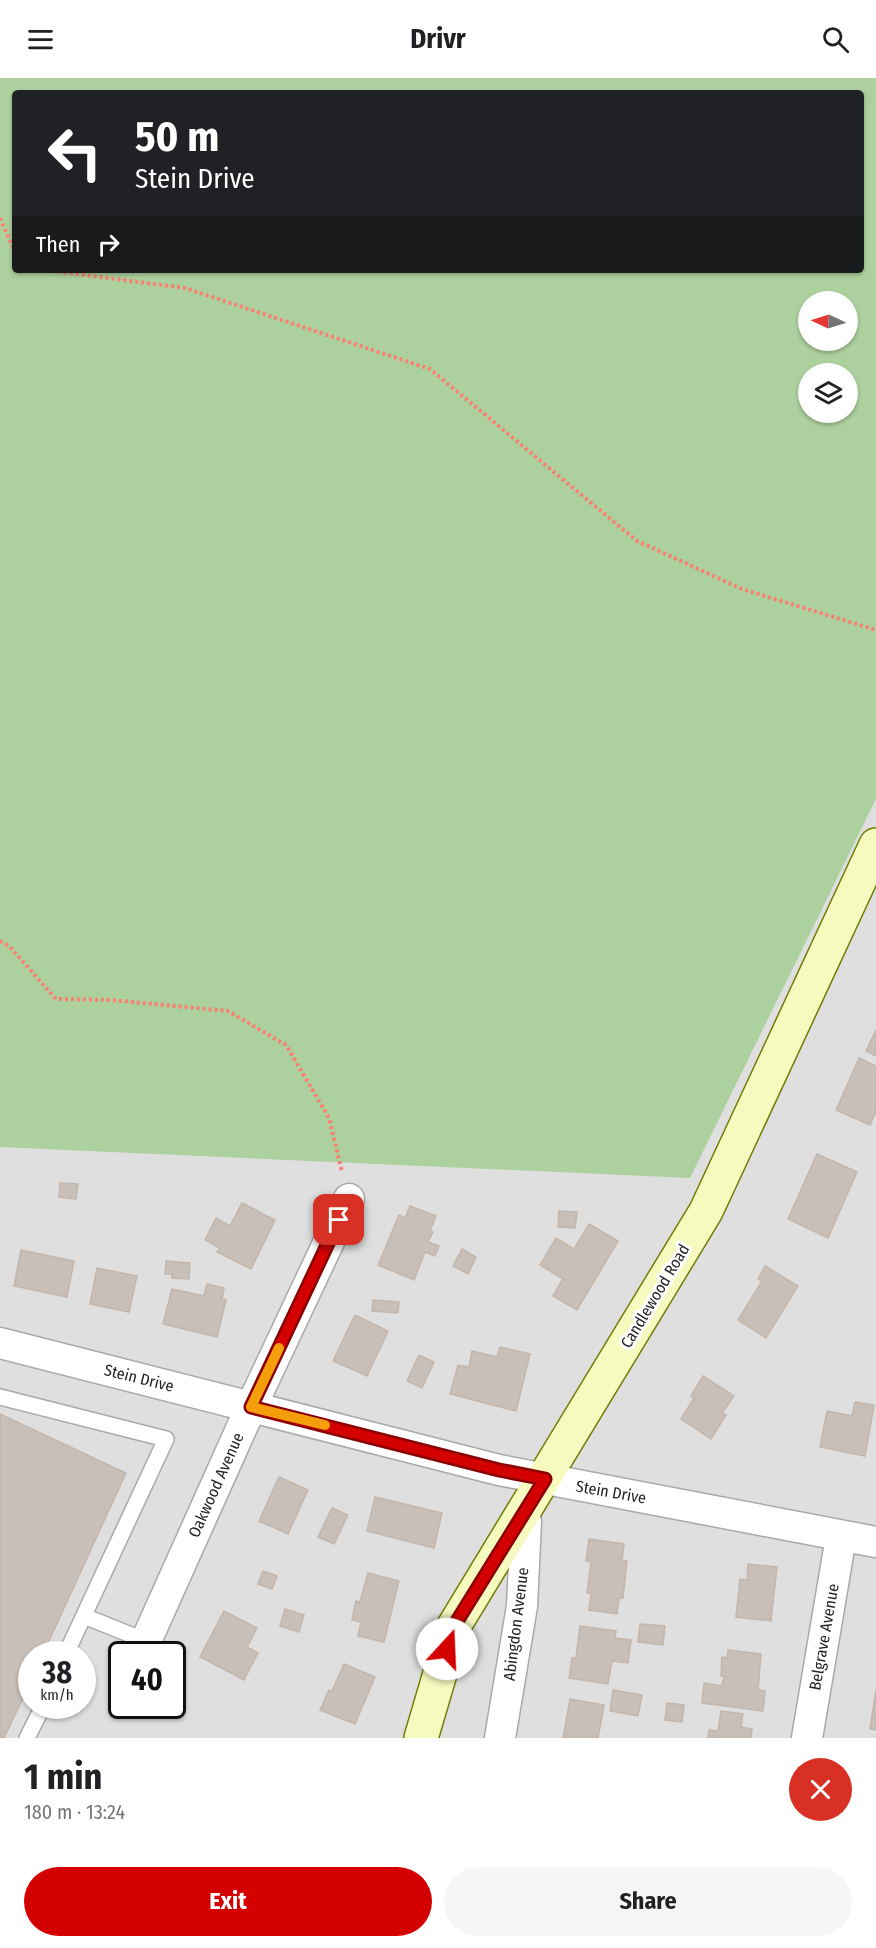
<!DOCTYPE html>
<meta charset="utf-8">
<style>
body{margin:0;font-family:"Fira Sans Condensed",sans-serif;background:#f6f6f6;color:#202124;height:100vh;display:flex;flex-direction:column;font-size:22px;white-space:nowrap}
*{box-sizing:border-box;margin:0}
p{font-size:20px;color:#757577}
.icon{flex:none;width:33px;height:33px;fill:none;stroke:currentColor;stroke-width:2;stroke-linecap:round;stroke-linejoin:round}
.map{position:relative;height:1660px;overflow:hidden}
.details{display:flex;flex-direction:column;background:#fff;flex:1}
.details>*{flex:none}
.guide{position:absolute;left:12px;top:12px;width:852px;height:183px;border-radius:6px;box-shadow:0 2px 4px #0004;background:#202124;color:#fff;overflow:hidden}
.needle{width:39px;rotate:274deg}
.fabs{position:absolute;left:798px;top:213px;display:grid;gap:12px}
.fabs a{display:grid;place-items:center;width:60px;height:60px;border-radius:50%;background:#fff;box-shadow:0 2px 4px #0004;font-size:30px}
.speed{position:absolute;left:18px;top:1563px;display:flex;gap:12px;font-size:30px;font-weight:700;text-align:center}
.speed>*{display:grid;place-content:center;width:78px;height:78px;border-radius:50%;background:#fff;box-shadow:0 2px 4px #0004;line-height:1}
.speed small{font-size:15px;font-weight:400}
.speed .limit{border:3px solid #111;border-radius:9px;background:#fff;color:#111}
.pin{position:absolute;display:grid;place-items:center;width:51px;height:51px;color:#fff;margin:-26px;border-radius:12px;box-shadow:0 3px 9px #0006}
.me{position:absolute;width:66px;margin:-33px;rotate:20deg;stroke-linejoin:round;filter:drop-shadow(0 0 4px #0008)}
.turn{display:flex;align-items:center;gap:21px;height:126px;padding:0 24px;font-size:27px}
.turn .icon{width:78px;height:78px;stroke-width:2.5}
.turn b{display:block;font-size:42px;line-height:51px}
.then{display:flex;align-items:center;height:57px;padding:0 24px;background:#0003;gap:12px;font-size:22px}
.round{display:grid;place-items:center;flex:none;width:63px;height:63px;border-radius:32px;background:#f6f6f6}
.head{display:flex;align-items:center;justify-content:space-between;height:102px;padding:0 24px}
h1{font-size:36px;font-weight:700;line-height:45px}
.action{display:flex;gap:12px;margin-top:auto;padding:12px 24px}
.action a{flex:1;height:69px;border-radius:36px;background:#d40000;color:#fff;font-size:24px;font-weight:700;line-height:69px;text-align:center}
.action a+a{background:#f6f6f6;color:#202124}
header{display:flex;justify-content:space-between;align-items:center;height:78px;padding:0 24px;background:#fff;font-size:27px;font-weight:700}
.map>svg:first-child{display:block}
.residential{fill:#e0dfdf;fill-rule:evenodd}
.forest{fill:#add19e;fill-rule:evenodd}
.building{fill:#c7bfb8;stroke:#c4b6ab;stroke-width:1.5}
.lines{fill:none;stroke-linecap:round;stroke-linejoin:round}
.lane-casing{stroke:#a9a9a9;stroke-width:18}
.street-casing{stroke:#a9a9a9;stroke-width:33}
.secondary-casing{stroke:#707d05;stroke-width:36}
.path{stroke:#fa8072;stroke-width:4;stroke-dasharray:3 3;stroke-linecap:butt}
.lane{stroke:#fff;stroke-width:15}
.street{stroke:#fff;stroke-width:30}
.secondary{stroke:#f7fabf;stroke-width:33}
.route-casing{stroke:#8a0000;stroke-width:15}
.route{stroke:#d40000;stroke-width:10}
.slow{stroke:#f59e0b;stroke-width:10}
.labels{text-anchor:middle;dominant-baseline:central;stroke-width:6;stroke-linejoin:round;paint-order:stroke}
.street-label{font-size:16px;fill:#222;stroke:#fff}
</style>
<header><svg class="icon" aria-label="menu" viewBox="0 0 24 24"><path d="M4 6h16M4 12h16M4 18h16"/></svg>Drivr<svg class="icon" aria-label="search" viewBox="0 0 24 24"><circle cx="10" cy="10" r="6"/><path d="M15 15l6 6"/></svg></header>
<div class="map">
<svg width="876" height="1660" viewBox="0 0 876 1660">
<rect width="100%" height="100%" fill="#f2efe9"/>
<path class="residential" d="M0,0h876v1660h-876zM15,15h846v177h-846zM808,224h40v38h-40zM808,296h40v38h-40zM32,1576h50v52h-50zM122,1576h50v52h-50z"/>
<path class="forest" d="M0,0h876v721l-186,379 -690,-31zM15,15h846v177h-846zM808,224h40v38h-40zM808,296h40v38h-40z"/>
<g class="building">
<polygon points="876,952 876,978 866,973"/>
<polygon points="859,980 876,988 876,1033 870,1047 836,1032"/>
<polygon points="817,1076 857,1094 828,1160 788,1141"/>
<polygon points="60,1105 78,1106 76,1121 59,1119"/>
<polygon points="242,1125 275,1142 251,1191 217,1174 220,1170 205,1162 216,1140 230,1148"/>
<polygon points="410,1128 436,1138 430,1153 433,1154 428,1164 439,1168 435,1178 425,1174 414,1202 378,1187 399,1137 405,1140"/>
<polygon points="559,1133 577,1134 575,1150 558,1149"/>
<polygon points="589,1146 618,1163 577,1232 553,1218 563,1201 540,1187 556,1160 574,1171"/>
<polygon points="462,1171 476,1179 468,1196 453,1188"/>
<polygon points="21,1172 74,1183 67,1219 14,1208"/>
<polygon points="166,1183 190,1185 189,1201 172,1200 172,1196 165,1196"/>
<polygon points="765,1188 798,1208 766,1260 738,1242 762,1203 758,1201"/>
<polygon points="97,1190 137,1198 129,1234 90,1226"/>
<polygon points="207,1206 224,1210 222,1221 226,1222 217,1259 163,1246 172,1211 204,1218"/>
<polygon points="373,1222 399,1224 398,1235 372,1233"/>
<polygon points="355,1237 388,1253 367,1298 333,1283"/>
<polygon points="500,1269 530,1276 516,1333 450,1316 458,1287 469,1289 472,1273 497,1279"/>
<polygon points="419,1277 434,1284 422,1310 407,1303"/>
<polygon points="703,1298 734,1318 722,1335 726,1337 711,1361 681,1341 694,1320 691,1318"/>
<polygon points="855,1324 874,1327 865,1378 820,1369 827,1333 852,1338"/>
<polygon points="0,1336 126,1395 43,1576 32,1576 32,1601 4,1660 0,1660"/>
<polygon points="279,1399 308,1412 288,1456 259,1443"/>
<polygon points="375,1419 442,1435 434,1470 367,1453"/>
<polygon points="332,1430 348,1437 334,1466 318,1459"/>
<polygon points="589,1461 624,1466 622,1482 627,1483 623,1520 619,1520 617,1536 589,1532 591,1516 587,1515 591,1484 586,1483"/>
<polygon points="748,1486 777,1489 771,1543 736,1539 740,1501 747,1502"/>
<polygon points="263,1493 277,1498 272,1511 258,1506"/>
<polygon points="368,1495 399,1503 384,1564 358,1558 361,1544 352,1542 356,1523 360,1524"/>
<polygon points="285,1531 304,1537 299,1554 280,1548"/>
<polygon points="224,1533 257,1550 247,1569 258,1575 244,1602 200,1579"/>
<polygon points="640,1546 665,1548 663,1567 638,1564"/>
<polygon points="580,1548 616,1553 615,1560 631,1562 628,1585 612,1583 608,1606 569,1600 572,1580 576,1580"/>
<polygon points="728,1572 761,1576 758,1612 765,1613 763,1633 702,1625 704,1605 722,1608 724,1598 721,1598 722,1579 727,1580"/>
<polygon points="344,1586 375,1599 355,1646 320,1632 329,1612 332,1613"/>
<polygon points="613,1612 642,1617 638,1638 610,1633"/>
<polygon points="876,1612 876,1652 870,1651"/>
<polygon points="570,1621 604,1627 598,1660 563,1660"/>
<polygon points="667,1625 684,1627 682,1644 665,1642"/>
<polygon points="721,1633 743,1636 741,1649 752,1651 751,1660 708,1660 709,1652 718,1653"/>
</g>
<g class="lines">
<g class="lane-casing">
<g id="lane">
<polyline points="0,1319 166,1361 66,1576"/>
<polyline points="84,1538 146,1563"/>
<polyline points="27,1660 43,1628"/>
</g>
</g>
<g class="street-casing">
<g id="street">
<polyline points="0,1265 499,1392 876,1464"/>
<polyline points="146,1563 251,1329 349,1121"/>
<polyline points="500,1660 522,1528 526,1444 524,1432"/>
<polyline points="807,1660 841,1459"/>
</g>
</g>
<g class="secondary-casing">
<polyline id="secondary" points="421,1660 454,1548 706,1133 876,767"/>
</g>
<g class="path">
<polyline points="0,140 15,174"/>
<polyline points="46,192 185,210 430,291 637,463 742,511 876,552"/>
<polyline points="0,863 10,869 56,921 111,922 228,933 286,967 329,1040 342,1094"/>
</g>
<use href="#lane" class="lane"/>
<use href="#street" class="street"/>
<use href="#secondary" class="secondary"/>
</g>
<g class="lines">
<g class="route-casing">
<polyline id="route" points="339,1142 251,1329 499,1392 545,1401 454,1548 447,1571"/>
</g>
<use href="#route" class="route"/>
<polyline class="slow" points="279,1270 251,1329 325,1347"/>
</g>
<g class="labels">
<g class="street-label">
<text transform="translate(655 1218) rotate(-59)">Candlewood Road</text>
<text transform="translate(139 1300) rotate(14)">Stein Drive</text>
<text transform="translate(216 1407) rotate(-66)">Oakwood Avenue</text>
<text transform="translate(611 1414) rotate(10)">Stein Drive</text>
<text transform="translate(516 1546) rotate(-83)">Abingdon Avenue</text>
<text transform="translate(824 1559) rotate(-80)">Belgrave Avenue</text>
</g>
</g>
</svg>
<div class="fabs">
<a><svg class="needle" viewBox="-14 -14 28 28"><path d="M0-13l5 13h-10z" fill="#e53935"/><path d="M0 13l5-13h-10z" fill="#757577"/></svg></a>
<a><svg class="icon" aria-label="layers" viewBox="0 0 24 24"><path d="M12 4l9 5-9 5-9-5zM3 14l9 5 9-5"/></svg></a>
</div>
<div class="speed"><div>38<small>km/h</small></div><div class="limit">40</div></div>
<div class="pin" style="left:339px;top:1142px;background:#d93025"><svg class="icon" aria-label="arrive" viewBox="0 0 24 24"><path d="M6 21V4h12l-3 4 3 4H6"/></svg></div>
<svg class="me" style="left:447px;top:1571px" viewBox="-20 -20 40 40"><circle r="19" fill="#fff"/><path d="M0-13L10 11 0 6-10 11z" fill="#d40000"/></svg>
<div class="guide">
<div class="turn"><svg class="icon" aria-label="left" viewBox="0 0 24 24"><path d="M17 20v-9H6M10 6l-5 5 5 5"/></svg><div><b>50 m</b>Stein Drive</div></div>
<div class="then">Then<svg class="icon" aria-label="right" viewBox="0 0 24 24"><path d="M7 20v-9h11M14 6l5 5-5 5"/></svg></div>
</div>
</div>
<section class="details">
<div class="head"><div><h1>1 min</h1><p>180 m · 13:24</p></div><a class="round" style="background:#d93025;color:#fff"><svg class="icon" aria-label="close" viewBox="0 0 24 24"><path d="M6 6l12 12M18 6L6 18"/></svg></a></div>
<div class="action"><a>Exit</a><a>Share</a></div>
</section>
